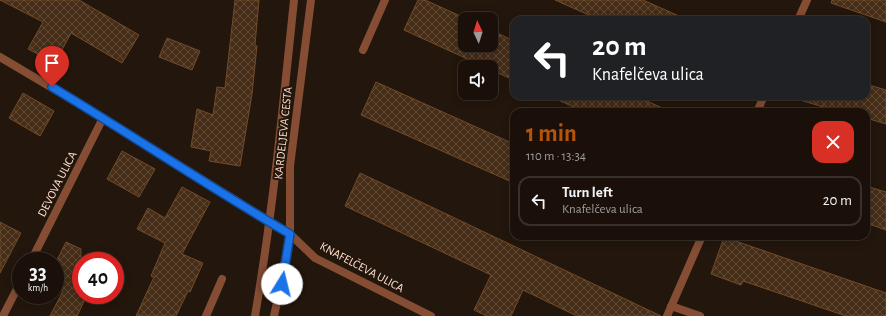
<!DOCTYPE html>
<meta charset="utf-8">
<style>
body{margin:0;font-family:"Alegreya Sans",sans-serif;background:#271e17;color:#f1f3f6;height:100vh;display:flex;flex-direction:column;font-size:15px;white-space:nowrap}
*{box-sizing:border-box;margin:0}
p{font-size:13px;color:#9f9d9c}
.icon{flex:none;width:22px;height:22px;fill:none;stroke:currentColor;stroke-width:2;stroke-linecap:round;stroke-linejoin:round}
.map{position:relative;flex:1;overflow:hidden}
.panel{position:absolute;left:510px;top:108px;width:360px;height:132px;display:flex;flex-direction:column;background:#1a1009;border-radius:12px;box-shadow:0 2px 10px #0003,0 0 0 1px #38302a}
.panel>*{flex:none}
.guide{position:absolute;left:510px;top:16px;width:360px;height:84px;border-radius:12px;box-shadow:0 2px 10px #0003,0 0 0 1px #38302a;background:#202124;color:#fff;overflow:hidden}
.needle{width:26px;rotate:356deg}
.tools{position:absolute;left:458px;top:12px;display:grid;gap:8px}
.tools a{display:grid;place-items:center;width:40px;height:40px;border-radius:8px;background:#1a1009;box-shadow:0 2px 10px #0003,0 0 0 1px #38302a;font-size:20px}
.speed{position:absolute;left:12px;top:252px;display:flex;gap:8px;font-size:20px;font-weight:700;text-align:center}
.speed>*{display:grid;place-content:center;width:52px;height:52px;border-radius:50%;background:#1a1009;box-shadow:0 2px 10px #0003,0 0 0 1px #38302a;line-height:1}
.speed small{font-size:10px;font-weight:400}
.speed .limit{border:6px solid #d22;background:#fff;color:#111}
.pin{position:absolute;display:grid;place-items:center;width:34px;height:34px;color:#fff;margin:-41px -17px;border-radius:50% 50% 50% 0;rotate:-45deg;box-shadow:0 0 4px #0007}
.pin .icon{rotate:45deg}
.me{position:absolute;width:44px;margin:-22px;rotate:9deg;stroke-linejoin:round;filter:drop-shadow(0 0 3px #0008)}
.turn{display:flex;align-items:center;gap:14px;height:84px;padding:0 16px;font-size:18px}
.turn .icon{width:52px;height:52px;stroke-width:2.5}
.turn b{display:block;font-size:28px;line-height:34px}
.round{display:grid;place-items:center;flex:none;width:42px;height:42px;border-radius:12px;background:#271e17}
.headline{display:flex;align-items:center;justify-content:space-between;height:68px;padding:0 16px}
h1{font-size:24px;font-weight:700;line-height:30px;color:#b45309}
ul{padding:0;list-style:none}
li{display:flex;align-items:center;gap:12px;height:50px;margin:0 8px 6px;padding:0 8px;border:2px solid #38302a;border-radius:12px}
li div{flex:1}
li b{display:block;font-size:15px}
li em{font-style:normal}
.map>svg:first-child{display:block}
.building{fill:url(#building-cross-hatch);stroke:#734b27}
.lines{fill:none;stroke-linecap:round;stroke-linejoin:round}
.minor{stroke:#854d34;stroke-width:8}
.tertiary{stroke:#854d34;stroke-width:8}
.route-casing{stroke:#114b97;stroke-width:10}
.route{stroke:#1a73e8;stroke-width:7}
.labels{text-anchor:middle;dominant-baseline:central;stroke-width:4;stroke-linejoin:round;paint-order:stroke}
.street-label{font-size:12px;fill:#ffe1ce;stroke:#23160c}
</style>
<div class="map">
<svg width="886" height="316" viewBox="0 0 886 316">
<defs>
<pattern id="building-cross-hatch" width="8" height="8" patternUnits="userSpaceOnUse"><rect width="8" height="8" fill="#452d17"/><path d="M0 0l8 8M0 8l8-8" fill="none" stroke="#614b38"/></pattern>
</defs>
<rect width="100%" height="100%" fill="#23160c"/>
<g class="building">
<polygon points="0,0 79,0 139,35 122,63 71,33 55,63 28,49 43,22"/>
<polygon points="235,0 259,0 255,45 257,46 252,94 240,166 209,161 211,151 191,147 197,109 213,115 217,87 225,88"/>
<polygon points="418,0 425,0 467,19 465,19 465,45 491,45 491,30 514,41 514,80 491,70 491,67 485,67 404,30"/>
<polygon points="555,0 643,0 688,20 600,20"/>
<polygon points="832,0 886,0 886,22 831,3"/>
<polygon points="167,38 200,51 192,70 159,57"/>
<polygon points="376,82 514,144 514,183 361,115"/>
<polygon points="866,84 886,90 886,124 866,118 866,112 840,112 800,100 801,96 866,96"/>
<polygon points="23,93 54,111 40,136 9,118"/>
<polygon points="549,96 636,96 671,112 585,112"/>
<polygon points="122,151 155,169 139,197 107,179"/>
<polygon points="360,173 661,316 577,316 523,290 511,316 487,316 474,310 491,275 345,206"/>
<polygon points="866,186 886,192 886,230 866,223"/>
<polygon points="182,187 210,202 182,254 203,263 190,292 188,291 176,316 136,316 154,277 151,276 165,243 137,229 148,208 165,218"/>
<polygon points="0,222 21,233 0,273"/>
<polygon points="724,237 886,293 886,316 846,316 743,281 741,285 711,274"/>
<polygon points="66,242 81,249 81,295 87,295 77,316 50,316 63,291 55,287 55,264"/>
</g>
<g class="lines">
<g class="minor">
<polyline points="798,20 807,0"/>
<polyline points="363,50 385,0"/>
<polyline points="0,57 103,118 269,221"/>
<polyline points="757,112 764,96"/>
<polyline points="31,261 103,118"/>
<polyline points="671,306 700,316"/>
<polyline points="3,316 21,281"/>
<polyline points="206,316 222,279"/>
<polyline points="667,316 702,236"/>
</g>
<g class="tertiary">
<polyline points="269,221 290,234 315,258 431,316"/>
<path d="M255,316c18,-105 28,-210 39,-316"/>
<polyline points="274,316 281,284 290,234 290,166 311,0"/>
</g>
</g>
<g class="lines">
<g class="route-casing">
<path id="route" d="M52,87c80,48 157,100 238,147l-8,50"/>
</g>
<use href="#route" class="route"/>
</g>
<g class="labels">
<g class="street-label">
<text transform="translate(283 133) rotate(-84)">KARDELJEVA CESTA</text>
<text transform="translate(57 184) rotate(-63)">DEVOVA ULICA</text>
<text transform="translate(362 267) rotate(28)">KNAFELČEVA ULICA</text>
</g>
</g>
</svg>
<div class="tools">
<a><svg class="needle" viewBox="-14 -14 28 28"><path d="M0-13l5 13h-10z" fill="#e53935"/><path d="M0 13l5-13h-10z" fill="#9f9d9c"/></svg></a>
<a><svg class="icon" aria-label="sound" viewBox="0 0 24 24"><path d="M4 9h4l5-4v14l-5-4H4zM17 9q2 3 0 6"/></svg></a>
</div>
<div class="speed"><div>33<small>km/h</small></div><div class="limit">40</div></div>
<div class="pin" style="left:52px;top:87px;background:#d93025"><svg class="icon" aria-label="arrive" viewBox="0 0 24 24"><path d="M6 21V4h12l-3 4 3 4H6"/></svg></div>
<svg class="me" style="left:282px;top:284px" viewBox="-20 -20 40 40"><circle r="19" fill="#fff"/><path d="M0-13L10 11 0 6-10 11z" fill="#1a73e8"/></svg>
<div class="guide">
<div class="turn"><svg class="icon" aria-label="left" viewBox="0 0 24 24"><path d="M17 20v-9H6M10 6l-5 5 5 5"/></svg><div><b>20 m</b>Knafelčeva ulica</div></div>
</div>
<section class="panel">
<div class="headline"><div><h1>1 min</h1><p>110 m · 13:34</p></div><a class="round" style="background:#d93025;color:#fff"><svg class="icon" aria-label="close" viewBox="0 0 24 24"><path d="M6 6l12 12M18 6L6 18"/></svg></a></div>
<ul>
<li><svg class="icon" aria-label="left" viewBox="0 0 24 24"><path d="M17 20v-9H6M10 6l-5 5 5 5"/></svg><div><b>Turn left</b><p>Knafelčeva ulica</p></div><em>20 m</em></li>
</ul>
</section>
</div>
